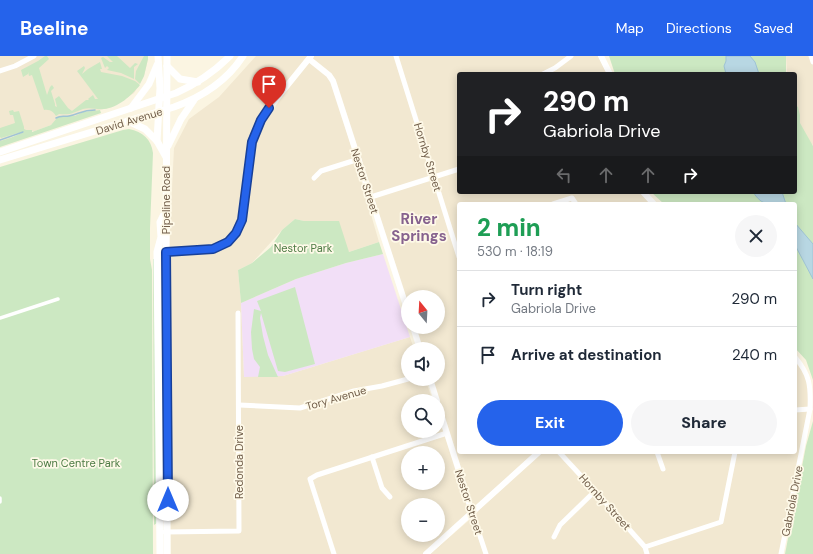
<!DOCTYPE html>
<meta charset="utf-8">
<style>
body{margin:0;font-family:"DM Sans",sans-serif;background:#f6f6f7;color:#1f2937;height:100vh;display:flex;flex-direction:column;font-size:15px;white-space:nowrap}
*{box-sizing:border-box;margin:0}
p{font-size:13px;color:#747a83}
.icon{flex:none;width:22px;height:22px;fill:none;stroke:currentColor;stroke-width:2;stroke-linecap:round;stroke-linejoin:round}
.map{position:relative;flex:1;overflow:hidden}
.sheet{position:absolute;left:457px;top:146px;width:340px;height:252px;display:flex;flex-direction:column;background:#fff;border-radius:4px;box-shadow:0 2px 10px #0003}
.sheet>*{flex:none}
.top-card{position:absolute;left:457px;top:16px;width:340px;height:122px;border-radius:4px;box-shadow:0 2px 10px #0003;background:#202124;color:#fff;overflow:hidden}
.needle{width:26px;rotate:342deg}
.tools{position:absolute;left:401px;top:234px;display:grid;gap:8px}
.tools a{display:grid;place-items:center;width:44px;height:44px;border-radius:50%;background:#fff;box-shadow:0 2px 10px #0003;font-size:20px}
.pin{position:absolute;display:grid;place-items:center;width:34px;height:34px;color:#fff;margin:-41px -17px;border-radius:50% 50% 50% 0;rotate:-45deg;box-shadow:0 0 4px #0007}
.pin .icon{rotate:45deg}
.me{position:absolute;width:44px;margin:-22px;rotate:0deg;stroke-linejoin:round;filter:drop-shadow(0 0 3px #0008)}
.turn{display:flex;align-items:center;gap:14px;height:84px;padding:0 20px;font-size:18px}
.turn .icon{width:52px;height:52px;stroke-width:2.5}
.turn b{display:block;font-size:28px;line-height:34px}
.lanes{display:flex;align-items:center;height:38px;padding:0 20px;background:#0003;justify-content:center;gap:20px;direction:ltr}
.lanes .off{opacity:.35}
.round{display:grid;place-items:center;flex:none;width:42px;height:42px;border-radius:21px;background:#f6f6f7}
.headline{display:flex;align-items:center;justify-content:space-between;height:68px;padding:0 20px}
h1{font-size:24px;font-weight:800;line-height:30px;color:#1e9e55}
.button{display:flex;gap:8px;margin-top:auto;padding:8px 20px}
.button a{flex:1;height:46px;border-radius:24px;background:#2563eb;color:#fff;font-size:16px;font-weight:800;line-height:46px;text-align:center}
.button a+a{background:#f6f6f7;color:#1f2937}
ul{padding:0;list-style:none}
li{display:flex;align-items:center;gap:12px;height:56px;padding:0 20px;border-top:1px solid #e0e1e3}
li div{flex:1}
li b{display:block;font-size:15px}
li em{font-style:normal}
header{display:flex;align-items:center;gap:24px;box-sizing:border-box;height:56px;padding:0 20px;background:#2563eb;color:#fff}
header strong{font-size:19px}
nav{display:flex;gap:22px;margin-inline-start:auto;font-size:14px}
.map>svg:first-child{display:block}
.residential{fill:#f2e8d1;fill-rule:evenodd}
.education{fill:#f2dff7}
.green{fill:#cce8c2}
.water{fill:#b8d7e3;stroke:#9fc4d5}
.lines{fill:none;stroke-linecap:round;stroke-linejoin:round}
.stream{stroke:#9fc4d5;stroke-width:1.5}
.pedestrian{stroke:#fff;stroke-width:3.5}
.minor{stroke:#fff;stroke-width:5}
.tertiary{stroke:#fff;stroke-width:6}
.secondary{stroke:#fff;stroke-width:7}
.route-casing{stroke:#184099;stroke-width:10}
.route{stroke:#2563eb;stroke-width:7}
.labels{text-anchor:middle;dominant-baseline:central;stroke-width:3.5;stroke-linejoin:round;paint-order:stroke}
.street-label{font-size:11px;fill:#715e4a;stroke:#fef9e8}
.park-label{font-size:11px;fill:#4e7c45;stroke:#fef9e8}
.district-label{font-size:15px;font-weight:bold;fill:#86628e;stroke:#fef9e8}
</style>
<header>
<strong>Beeline</strong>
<nav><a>Map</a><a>Directions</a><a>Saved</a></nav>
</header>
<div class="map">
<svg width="813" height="498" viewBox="0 0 813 498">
<rect width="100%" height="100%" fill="#fbf5e2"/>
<g class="residential">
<polygon points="0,0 148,0 148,3 144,20 134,37 112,51 94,55 83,56 76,60 61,60 51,69 35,75 24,76 13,80 7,84 0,85"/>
<path d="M256,0h345l6,18h-148v118h184l10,12h-194v248h336v-90l9,11 6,16 -1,23 -30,142h-349l45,-39 -45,-136h8v-30h-17l-8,-22h25v-30h-30v13l-77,-233 48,165 -30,10 -30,-31h-15l-9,-2 -13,11 -30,33 -14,7 3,33 3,73h39l127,-39 4,12h-6v30h17l8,22h-25v30h30v-14l35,98 -45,39h-257l-3,-302h44l21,-9 10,-13 11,-80 11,-28 44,-65 -47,64 -10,28 -12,81 -8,11 -19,8h-44l5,-101 15,-29 30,-22zM408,397h30v30h-30zM408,449h30v30h-30z"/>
<polygon points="786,0 813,0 813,89 810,87 798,64 795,52 795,18 787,18"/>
</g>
<polygon class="education" points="383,198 410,281 283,320 244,321 241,247 296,223 346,207"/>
<g class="green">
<path d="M45,0h2l2,3 -10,9 8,27 3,-8 2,-2 2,3 -3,3 4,13v2l2,1 -2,-8 4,-3 9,12 4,3 14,-11h3l-1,-1 5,-4 2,4h3l-21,-28 7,-5 1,2 -3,6 6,-5 12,-7 2,7h-2l1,3 21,4 13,5 5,4c-8,10 -22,23 -36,24 -8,1 -13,-2 -21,0 -11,4 -11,6 -24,5l-3,2c-2,-3 -5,-7 -12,-6l-12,-35 -3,1 -1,-4v2l-5,3 -2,-7 17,-9z"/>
<polygon points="107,0 117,0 130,12 135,7 138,8 134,11 134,23 121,17 107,14 109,12 107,10 105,12 101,2 103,1 110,6 113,6"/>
<polygon points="144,0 148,0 148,3 144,20 140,28 135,23 136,15"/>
<polygon points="609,0 786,0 786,18 615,18"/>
<polygon points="795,49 798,51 800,59 800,67 813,90 813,324 806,304 795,292 795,148 664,148 651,136 795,136"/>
<path d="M13,54l1,2 5,-1 5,16v2l2,1h6v2l19,-7 6,-7 4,-2h14l8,-4 17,-2 1,3 -101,34v-6c9,-2 16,-6 24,-9l-6,1 -17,5 -1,-1v-9l15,-5 -2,-8h-3l-1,-4z"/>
<path d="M129,73c14,3 22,10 24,24l-3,75v31l2,11 1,284h-153v-387l123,-37z"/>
<polygon points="295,163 304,165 339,165 349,196 379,186 383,198 346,207 296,223 241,247 238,214 252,207 271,191 282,174"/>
<polygon points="153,203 154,203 157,467 154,469"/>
<polygon points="295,231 315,308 285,316 278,315 261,257 260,262 263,280 268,299 278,321 258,321 260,311 254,303 252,293 251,276 254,253 261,255 257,245"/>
<polygon points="813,365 813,498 785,498 806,390"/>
</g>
<g class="water">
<polygon points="726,0 750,0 755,6 759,18 726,18 724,10 726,5"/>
<path d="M753,136h29l4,12c-17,0 -23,3 -33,-12z"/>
<polygon points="795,167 813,188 813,223 795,189"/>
</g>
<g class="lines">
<g class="stream">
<path d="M56,62c5,-3 8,-1 13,-2 10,-2 13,-6 26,-6"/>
<polyline points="0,84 23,76"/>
</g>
<g class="pedestrian">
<polyline points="0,262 58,243"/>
<polyline points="0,442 0,446"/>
</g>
<g class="minor">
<polyline points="396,0 459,201"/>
<polyline points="811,0 813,6"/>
<polyline points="0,15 15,10 34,0"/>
<polyline points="543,18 555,12 571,0"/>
<polyline points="314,122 321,115 359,103"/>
<polyline points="371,141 459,113"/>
<polyline points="553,148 572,142 576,148"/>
<polyline points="239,349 300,352 354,335 382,330 408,323"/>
<polyline points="795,354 810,353"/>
<polyline points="559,396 595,435 645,491 647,498"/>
<polyline points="657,396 663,413"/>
<polyline points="372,401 382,432 390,441"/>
<polyline points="472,456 486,498"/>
<polyline points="165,476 239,475 238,257"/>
<polyline points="554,481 560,469 595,435"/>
<polyline points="645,491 721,466 735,396"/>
<polyline points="334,498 310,423 317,419 447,377"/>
<path d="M781,498l29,-145c1,-23 0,-34 -15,-52"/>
</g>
<g class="tertiary">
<polyline points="601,0 610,18"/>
<polyline points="309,3 329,19 333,25 408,256"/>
<polyline points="643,136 654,148"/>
<polyline points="166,196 213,193 228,186 237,177 242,164 251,93 256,75 269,52 311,0"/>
<polyline points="413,271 420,293"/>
<polyline points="430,323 437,345"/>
<polyline points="438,349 472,456"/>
<polyline points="426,498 539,396"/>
</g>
<g class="secondary">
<polyline points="158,0 160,32 157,85 166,101"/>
<polyline points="167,0 166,206 167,498"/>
<polyline points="167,10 180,23 198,26"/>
<polyline points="131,52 149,28 157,9"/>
<polyline points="128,65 145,73 157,85"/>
<polyline points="168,90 181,63 194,44"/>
<path d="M0,96l176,-59c20,-9 38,-21 54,-37"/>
<path d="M0,104l174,-53c28,-10 52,-25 69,-51"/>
<polyline points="160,498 157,196 161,181 160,166 166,154"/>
</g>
</g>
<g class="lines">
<g class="route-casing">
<polyline id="route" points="168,444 166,196 213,193 228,186 236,177 242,164 252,86 261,64 269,52"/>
</g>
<use href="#route" class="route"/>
</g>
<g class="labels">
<g class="street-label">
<text transform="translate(129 65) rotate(-17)">David Avenue</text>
<text transform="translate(428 101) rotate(73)">Hornby Street</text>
<text transform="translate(365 125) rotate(72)">Nestor Street</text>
<text transform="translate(166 144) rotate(-90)">Pipeline Road</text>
<text transform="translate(336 342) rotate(-16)">Tory Avenue</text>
<text transform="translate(239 406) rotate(-90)">Redonda Drive</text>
<text transform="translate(792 445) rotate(-79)">Gabriola Drive</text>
<text transform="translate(469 446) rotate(72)">Nestor Street</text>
<text transform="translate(605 446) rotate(48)">Hornby Street</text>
</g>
<g class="park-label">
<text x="303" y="192">Nestor Park</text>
<text x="76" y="407">Town Centre Park</text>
</g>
<g class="district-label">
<text x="419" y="163">River<tspan x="419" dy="17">Springs</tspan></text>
</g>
</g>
</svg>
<div class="tools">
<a><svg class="needle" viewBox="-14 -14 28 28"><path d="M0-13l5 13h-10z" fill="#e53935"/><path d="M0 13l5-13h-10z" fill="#747a83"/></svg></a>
<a><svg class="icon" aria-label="sound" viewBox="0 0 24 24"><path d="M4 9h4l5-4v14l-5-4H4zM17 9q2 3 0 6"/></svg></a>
<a><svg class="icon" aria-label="search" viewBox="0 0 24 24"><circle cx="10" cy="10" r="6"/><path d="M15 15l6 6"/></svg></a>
<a>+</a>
<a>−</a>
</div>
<div class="pin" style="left:269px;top:52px;background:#d93025"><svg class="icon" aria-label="arrive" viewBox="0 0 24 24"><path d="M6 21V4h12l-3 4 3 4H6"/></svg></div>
<svg class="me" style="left:168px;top:444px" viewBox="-20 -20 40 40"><circle r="19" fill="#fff"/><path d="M0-13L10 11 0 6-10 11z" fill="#2563eb"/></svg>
<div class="top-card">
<div class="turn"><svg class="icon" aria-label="right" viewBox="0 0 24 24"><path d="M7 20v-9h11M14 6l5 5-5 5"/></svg><div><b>290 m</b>Gabriola Drive</div></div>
<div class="lanes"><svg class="icon off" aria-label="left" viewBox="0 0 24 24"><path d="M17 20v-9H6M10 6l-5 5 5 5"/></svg><svg class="icon off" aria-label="ahead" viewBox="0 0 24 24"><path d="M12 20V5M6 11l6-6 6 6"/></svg><svg class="icon off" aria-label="ahead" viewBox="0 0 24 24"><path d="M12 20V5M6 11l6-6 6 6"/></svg><svg class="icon" aria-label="right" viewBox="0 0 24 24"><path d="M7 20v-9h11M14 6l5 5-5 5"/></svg></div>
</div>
<section class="sheet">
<div class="headline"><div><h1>2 min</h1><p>530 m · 18:19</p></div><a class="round"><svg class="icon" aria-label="close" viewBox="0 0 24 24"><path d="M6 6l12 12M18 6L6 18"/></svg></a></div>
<ul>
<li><svg class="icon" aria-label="right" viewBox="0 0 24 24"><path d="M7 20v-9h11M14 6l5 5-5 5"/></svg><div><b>Turn right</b><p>Gabriola Drive</p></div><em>290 m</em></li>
<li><svg class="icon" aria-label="arrive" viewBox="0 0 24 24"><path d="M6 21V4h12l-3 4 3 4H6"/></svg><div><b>Arrive at destination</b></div><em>240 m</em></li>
</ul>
<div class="button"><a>Exit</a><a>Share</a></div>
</section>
</div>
